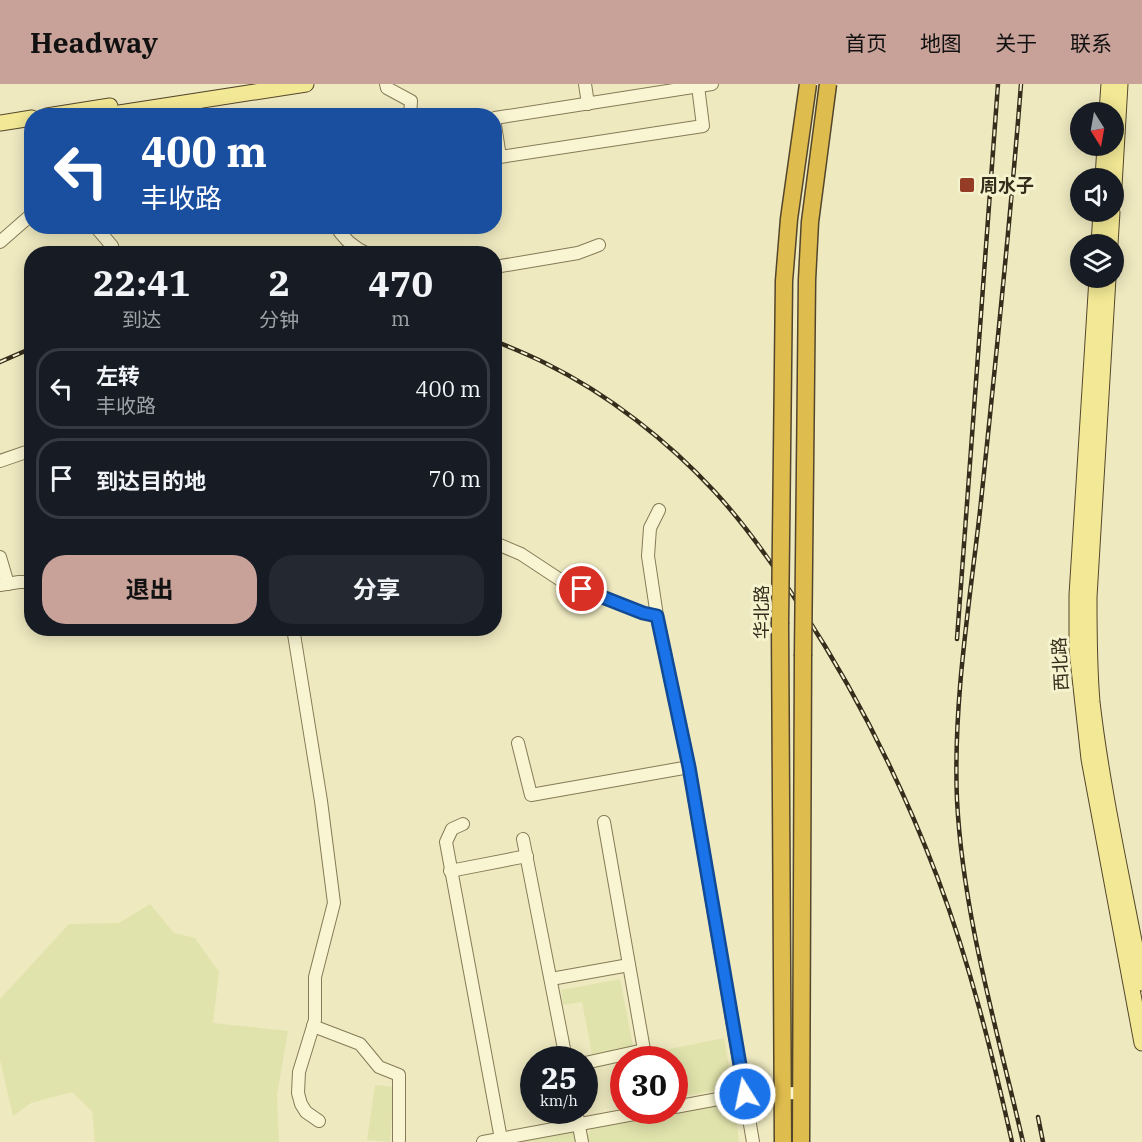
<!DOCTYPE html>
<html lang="zh">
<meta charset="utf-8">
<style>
body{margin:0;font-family:"IBM Plex Serif","Noto Sans SC",serif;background:#242831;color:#f1f3f6;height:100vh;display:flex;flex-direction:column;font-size:22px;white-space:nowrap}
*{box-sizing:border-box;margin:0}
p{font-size:20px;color:#9ea1a6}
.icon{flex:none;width:33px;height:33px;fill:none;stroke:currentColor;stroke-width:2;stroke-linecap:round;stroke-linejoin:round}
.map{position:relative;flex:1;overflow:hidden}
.sheet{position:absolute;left:24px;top:162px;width:478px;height:390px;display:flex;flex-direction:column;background:#171b24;border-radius:24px;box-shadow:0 3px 15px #0003}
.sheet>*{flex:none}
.hud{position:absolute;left:24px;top:24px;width:478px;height:126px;border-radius:24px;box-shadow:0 3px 15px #0003;background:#1a4fa0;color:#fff;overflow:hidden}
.needle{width:39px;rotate:169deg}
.fabs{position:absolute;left:1070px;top:18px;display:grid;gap:12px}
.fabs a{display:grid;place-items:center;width:54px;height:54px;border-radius:50%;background:#171b24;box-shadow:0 3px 15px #0003;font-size:30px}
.speed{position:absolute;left:520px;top:962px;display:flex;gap:12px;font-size:30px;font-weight:700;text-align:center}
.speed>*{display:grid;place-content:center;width:78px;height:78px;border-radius:50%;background:#171b24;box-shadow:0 3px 15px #0003;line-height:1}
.speed small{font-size:15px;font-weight:400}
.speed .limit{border:9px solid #d22;background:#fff;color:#111}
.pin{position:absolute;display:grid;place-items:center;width:51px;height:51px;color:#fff;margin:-26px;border:3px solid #fff;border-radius:50%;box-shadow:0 2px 6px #0007}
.me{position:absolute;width:66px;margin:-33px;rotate:350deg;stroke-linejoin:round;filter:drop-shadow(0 0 4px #0008)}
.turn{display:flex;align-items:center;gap:21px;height:126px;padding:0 18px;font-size:27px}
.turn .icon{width:78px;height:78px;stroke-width:2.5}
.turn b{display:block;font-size:42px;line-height:51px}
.eta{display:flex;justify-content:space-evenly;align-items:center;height:102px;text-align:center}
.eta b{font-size:36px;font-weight:700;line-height:42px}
.action{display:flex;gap:12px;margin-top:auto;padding:12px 18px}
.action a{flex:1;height:69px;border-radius:24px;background:#c8a199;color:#111;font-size:24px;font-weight:700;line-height:69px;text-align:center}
.action a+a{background:#242831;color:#f1f3f6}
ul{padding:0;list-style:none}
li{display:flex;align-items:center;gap:18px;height:81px;margin:0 12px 9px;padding:0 6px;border:3px solid #363941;border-radius:24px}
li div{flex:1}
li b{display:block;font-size:22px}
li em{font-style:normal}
header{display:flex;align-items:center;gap:36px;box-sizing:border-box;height:84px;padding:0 30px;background:#c8a199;color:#111}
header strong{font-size:28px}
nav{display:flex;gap:33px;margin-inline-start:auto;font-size:21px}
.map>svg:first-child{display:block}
.farmland{fill:#e1e3ac}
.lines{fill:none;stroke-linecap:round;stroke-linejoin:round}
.minor-casing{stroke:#867a57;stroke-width:14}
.major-casing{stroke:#54462c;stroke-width:17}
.highway-casing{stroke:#54462c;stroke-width:19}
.minor{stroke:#f9f5d2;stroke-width:12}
.major{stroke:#f2e895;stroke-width:15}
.highway{stroke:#dfbc4e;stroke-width:16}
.rail-casing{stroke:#362d1c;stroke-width:4.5}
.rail{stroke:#f5f2ce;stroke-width:2;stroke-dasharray:7;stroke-linecap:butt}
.highway-bridge-casing{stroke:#54462c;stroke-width:19;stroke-linecap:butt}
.highway-bridge{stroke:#dfbc4e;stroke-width:16}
.route-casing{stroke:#114b97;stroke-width:15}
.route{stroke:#1a73e8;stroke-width:10}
.poi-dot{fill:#953c27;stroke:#f5f2ce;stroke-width:2}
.labels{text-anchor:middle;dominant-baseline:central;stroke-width:6;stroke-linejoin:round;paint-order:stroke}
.poi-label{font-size:18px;font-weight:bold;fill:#362d1c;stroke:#f5f2ce;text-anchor:start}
.street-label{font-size:18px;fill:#362d1c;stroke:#f5f2ce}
</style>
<header>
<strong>Headway</strong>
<nav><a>首页</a><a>地图</a><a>关于</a><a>联系</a></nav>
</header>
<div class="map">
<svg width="1142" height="1058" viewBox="0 0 1142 1058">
<rect width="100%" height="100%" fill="#eee9bf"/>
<g class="farmland">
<polygon points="150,820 174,849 195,854 219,888 213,939 288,947 277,1011 279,1058 95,1058 92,1027 72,1008 31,1019 13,1032 0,976 0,915 69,840 119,839"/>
<polygon points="620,895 633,962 592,970 582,918 563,921 561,906"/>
<polygon points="724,954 730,989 722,1005 675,1014 675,975 641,975 640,971"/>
<polygon points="375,1001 394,1003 390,1058 367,1056"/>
<polygon points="718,1020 736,1033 739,1058 587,1058 586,1054 593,1042"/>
<polygon points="577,1046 579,1058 510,1058"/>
</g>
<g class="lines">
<g class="minor-casing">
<g id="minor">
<polyline points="386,0 387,4 411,17 410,32"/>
<polyline points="585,0 588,20"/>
<polyline points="195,17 196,32"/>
<polyline points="495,34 712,0"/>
<polyline points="495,41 500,73 703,42 698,2"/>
<polyline points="95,142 112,162 114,170"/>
<path d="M336,142c8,14 18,22 32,28"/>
<polyline points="0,158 32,130"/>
<polyline points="495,183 578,169 599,161"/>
<polyline points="0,377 32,366"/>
<polyline points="659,426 650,444 648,472 657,532 689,683 753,1058"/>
<polyline points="495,459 521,470 562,497 643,529 657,532"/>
<polyline points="0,473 8,500"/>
<polyline points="0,501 19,498 32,498"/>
<polyline points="293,544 321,717 334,819 315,893 315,936 299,988 298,1009 301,1020 306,1028 319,1037"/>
<polyline points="518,659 531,711 689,683"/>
<polyline points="463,740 452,745 446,758 501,1055"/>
<polyline points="523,755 566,975"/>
<polyline points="450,787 527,772"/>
<polyline points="551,895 629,881"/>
<polyline points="313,942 360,960 379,983 399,991 399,1056"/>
<polyline points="585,979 644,966 604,738"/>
<polyline points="675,1023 745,1010 800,1009"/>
<polyline points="576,1026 582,1058"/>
<polyline points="483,1058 656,1026"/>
</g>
</g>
<g class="major-casing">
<g id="major">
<polyline points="1107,28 1109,0"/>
<polyline points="47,32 110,22"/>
<polyline points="100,32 306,0"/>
<polyline points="0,39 32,34"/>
<polyline points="1103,94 1105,62"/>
<polyline points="1113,119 1120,0"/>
<polyline points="1099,160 1101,128"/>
<polyline points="1110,160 1112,128"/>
<polyline points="1097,194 1077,511 1077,566 1089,675 1142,959"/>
<path d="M1108,194l-19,319c0,35 0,70 3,105 11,95 33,188 50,281"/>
</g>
</g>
<g class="highway-casing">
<g id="highway">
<polyline points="780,540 783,1058"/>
<polyline points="801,1058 803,572"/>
</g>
</g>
<use href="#minor" class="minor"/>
<use href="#major" class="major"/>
<use href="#highway" class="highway"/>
<g class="rail-casing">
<g id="rail">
<path d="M1021,0c-11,143 -26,285 -41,427 -11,96 -27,193 -23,289 6,116 40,229 66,342"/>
<path d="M495,257c17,7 34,14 50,22 63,31 123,78 170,129 33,36 60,75 86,116 55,84 101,176 137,271 32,85 54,174 74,263"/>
<polyline points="0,278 32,264"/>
<polyline points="957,555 998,0"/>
<polyline points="1038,1033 1043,1058"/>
</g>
</g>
<use href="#rail" class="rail"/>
<g class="highway-bridge-casing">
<g id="highway-bridge">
<polyline points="780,540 784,197 789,135 808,0"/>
<polyline points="803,572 807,196 810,138 828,0"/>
</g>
</g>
<use href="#highway-bridge" class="highway-bridge"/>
</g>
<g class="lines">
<g class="route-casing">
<polyline id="route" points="582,505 643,529 657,532 689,683 745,1010"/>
</g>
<use href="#route" class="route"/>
</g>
<rect class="poi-dot" x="959" y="93" width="16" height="16" rx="3"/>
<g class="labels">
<g class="poi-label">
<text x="980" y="101">周水子</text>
</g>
<g class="street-label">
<text transform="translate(761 528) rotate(-90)">华北路</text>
<text transform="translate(1060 580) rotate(-93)">西北路</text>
</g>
</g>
</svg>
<div class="fabs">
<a><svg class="needle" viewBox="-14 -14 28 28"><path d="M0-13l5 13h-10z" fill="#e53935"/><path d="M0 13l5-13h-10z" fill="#9ea1a6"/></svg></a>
<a><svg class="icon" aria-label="sound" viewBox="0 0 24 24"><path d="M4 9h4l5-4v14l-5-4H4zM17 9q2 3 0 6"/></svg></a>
<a><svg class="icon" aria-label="layers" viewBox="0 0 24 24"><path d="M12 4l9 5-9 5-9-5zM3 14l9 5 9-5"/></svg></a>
</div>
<div class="speed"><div>25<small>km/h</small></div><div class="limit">30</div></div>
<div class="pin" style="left:582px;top:505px;background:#d93025"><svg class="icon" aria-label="arrive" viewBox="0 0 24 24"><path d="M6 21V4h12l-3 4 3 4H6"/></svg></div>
<svg class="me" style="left:745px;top:1010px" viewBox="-20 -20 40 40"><circle r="17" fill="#1a73e8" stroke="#fff" stroke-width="3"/><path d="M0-11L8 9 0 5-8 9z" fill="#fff"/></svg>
<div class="hud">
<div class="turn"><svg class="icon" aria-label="left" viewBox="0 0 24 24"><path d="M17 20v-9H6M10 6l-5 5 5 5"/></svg><div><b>400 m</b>丰收路</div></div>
</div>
<section class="sheet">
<div class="eta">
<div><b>22:41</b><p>到达</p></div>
<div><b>2</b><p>分钟</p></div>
<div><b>470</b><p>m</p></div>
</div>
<ul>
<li><svg class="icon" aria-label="left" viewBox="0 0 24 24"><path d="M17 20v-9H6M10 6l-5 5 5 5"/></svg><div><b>左转</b><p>丰收路</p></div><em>400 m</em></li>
<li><svg class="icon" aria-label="arrive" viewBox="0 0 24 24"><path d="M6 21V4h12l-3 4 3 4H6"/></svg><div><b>到达目的地</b></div><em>70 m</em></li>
</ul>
<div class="action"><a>退出</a><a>分享</a></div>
</section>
</div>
